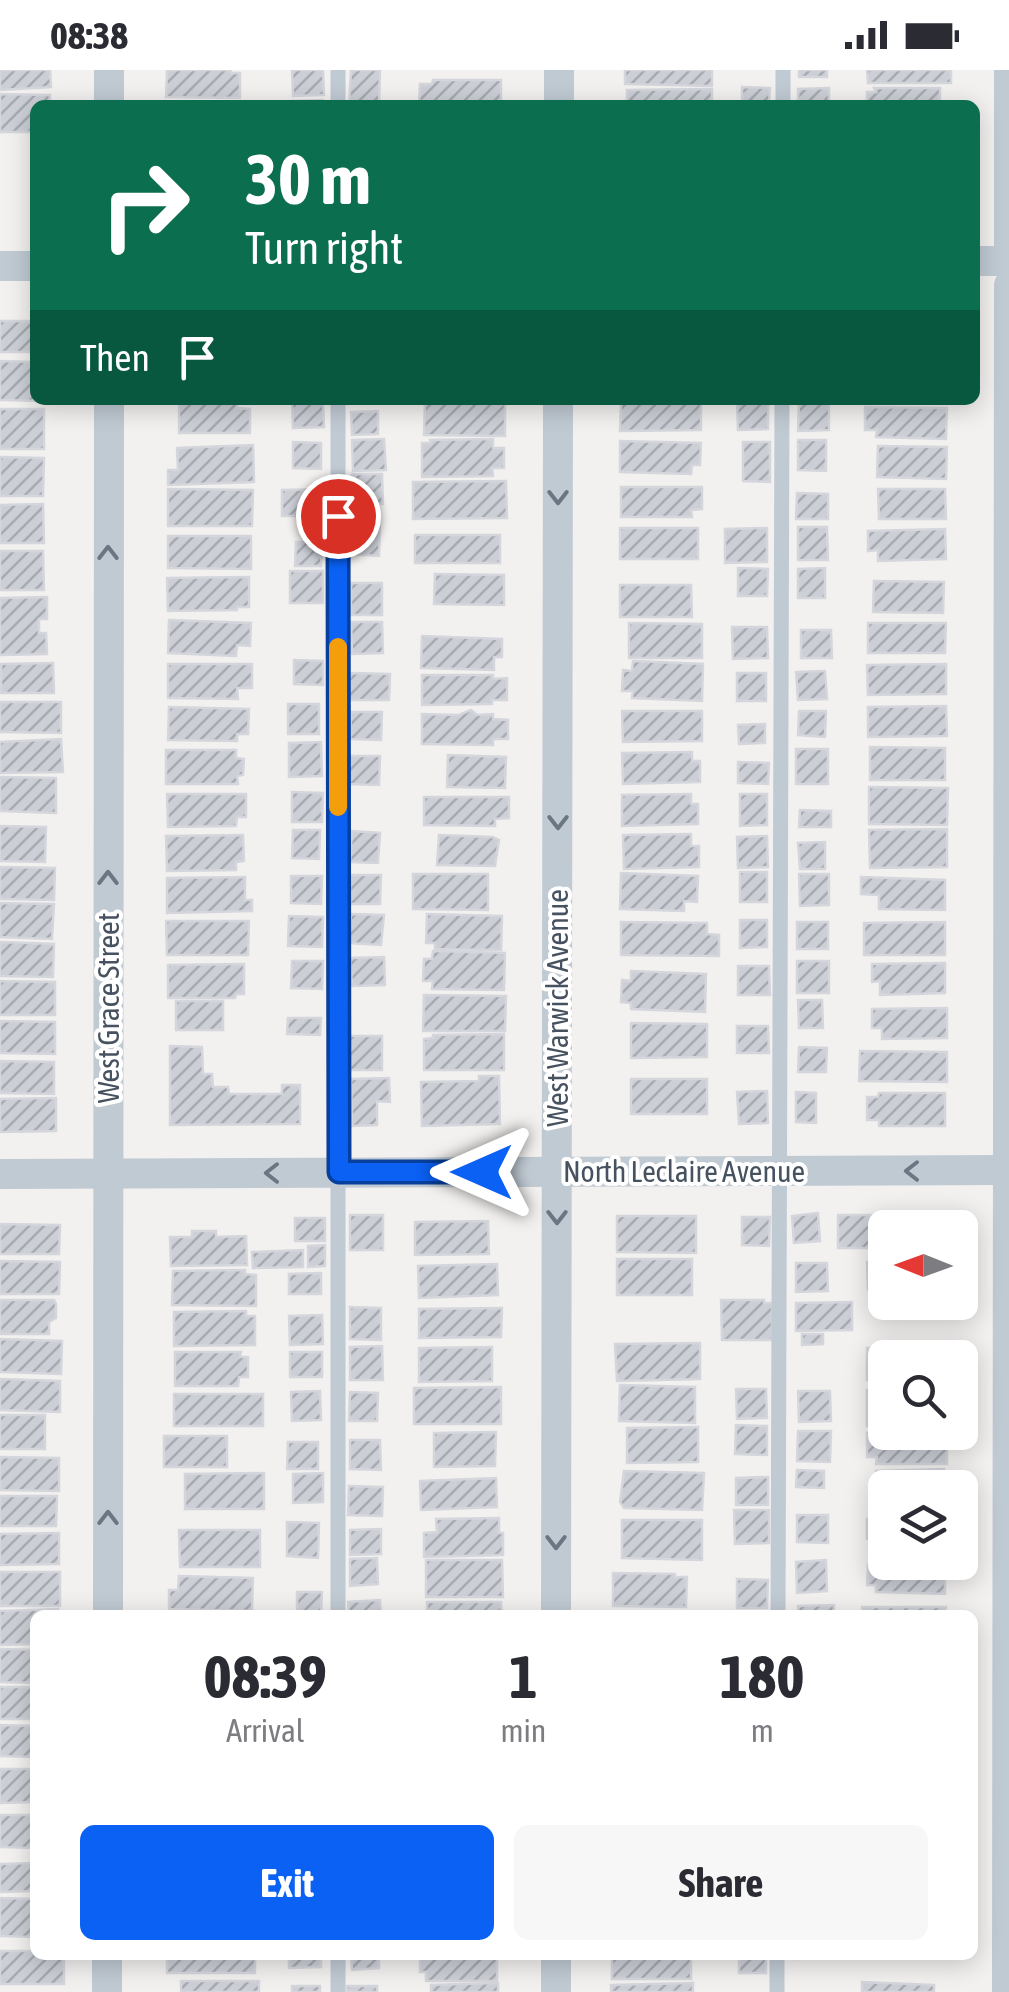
<!DOCTYPE html>
<style>
body{margin:0;font-family:"Asap Condensed",sans-serif;background:#f7f7f7;color:#2b2b33;height:100vh;display:flex;flex-direction:column;font-size:38px;white-space:nowrap}
*{box-sizing:border-box;margin:0}
p{font-size:32px;color:#7c7c81}
.icon{flex:none;width:55px;height:55px;fill:none;stroke:currentColor;stroke-width:2;stroke-linecap:round;stroke-linejoin:round}
.map{position:relative;flex:1;overflow:hidden}
.drawer{position:absolute;left:30px;top:1540px;width:948px;height:350px;display:flex;flex-direction:column;background:#fff;border-radius:15px;box-shadow:0 5px 25px #0003}
.drawer>*{flex:none}
.banner{position:absolute;left:30px;top:30px;width:950px;height:305px;border-radius:15px;box-shadow:0 5px 25px #0003;background:#0b6e4f;color:#fff;overflow:hidden}
.needle{width:65px;rotate:271deg}
.controls{position:absolute;left:868px;top:1140px;display:grid;gap:20px}
.controls a{display:grid;place-items:center;width:110px;height:110px;border-radius:15px;background:#fff;box-shadow:0 5px 25px #0003;font-size:50px}
.pin{position:absolute;display:grid;place-items:center;width:85px;height:85px;color:#fff;margin:-42px;border:5px solid #fff;border-radius:50%;box-shadow:0 2px 10px #0007}
.me{position:absolute;width:110px;margin:-55px;rotate:270deg;stroke-linejoin:round;filter:drop-shadow(0 0 8px #0008)}
.turn{display:flex;align-items:center;gap:35px;height:210px;padding:0 50px;font-size:45px}
.turn .icon{width:130px;height:130px;stroke-width:2.5}
.turn b{display:block;font-size:70px;line-height:85px}
.then{display:flex;align-items:center;height:95px;padding:0 50px;background:#0003;gap:20px;font-size:38px}
.eta{display:flex;justify-content:space-evenly;align-items:center;height:170px;text-align:center}
.eta b{font-size:60px;font-weight:700;line-height:70px}
.action{display:flex;gap:20px;margin-top:auto;padding:20px 50px}
.action a{flex:1;height:115px;border-radius:15px;background:#0a61f3;color:#fff;font-size:40px;font-weight:700;line-height:115px;text-align:center}
.action a+a{background:#f7f7f7;color:#2b2b33}
.status{display:flex;justify-content:space-between;align-items:center;height:70px;padding:0 50px;background:#fff;direction:ltr}
.status svg{height:28px;fill:currentColor}
.map>svg:first-child{display:block}
.building{fill:url(#building-hatch);stroke:#d4d6dc;stroke-width:2.5}
.lines{fill:none;stroke-linecap:round;stroke-linejoin:round}
.lane{stroke:#c0cad3;stroke-width:15}
.street{stroke:#c0cad3;stroke-width:30}
.oneway{stroke:#6b7682}
.route-casing{stroke:#063f9e;stroke-width:25}
.route{stroke:#0a61f3;stroke-width:18}
.slow{stroke:#f59e0b;stroke-width:18}
.labels{text-anchor:middle;dominant-baseline:central;stroke-width:8;stroke-linejoin:round;paint-order:stroke}
.street-label{font-size:30px;fill:#475260;stroke:#fff}
</style>
<div class="status"><b>08:38</b><svg viewBox="0 0 49 12"><path d="M0 12V9h3v3zM5 12V6h3v6zM10 12V3h3v9zM15 12V0h3v12zM26 1h20v11H26zM47 4h2v5h-2z"/></svg></div>
<div class="map">
<svg width="1009" height="1922" viewBox="0 0 1009 1922">
<defs>
<pattern id="building-hatch" width="6" height="6" patternUnits="userSpaceOnUse" patternTransform="scale(2.5)"><rect width="6" height="6" fill="#cccfd6"/><path d="M-1 1l2-2M0 6l6-6M5 7l2-2" fill="none" stroke="#a7abb1"/></pattern>
</defs>
<rect width="100%" height="100%" fill="#f3f1f0"/>
<g class="building">
<polygon points="0,0 50,0 51,17 0,20"/>
<polygon points="167,0 231,0 231,3 240,3 240,28 166,27"/>
<polygon points="292,0 323,0 324,25 293,26"/>
<polygon points="351,0 380,0 379,35 349,35"/>
<polygon points="625,0 712,0 712,16 625,14"/>
<rect x="799" y="0" width="28" height="7"/>
<polygon points="867,0 951,0 951,13 868,13"/>
<polygon points="433,10 501,10 501,35 419,35 420,14 432,14"/>
<polygon points="742,17 770,18 769,35 742,35"/>
<polygon points="829,18 829,35 798,35 798,19"/>
<polygon points="874,18 940,18 940,35 867,35 867,22 876,22"/>
<polygon points="712,19 712,35 627,35 627,20"/>
<polygon points="0,24 50,25 50,35 35,35 35,62 0,62"/>
<polygon points="323,30 324,35 293,35 292,31"/>
<rect x="0" y="251" width="35" height="31"/>
<polygon points="0,291 35,292 35,330 44,331 0,330"/>
<polygon points="179,330 237,330 237,338 250,339 250,363 179,363"/>
<polygon points="292,330 323,330 324,357 293,358"/>
<polygon points="425,330 505,330 505,366 424,365"/>
<polygon points="621,331 701,331 701,360 620,361"/>
<polygon points="768,331 768,359 738,360 737,332"/>
<polygon points="829,331 829,360 798,361 799,332"/>
<polygon points="865,337 947,338 946,369 876,367 877,360 865,360"/>
<rect x="0" y="339" width="44" height="40"/>
<polygon points="378,341 378,364 352,365 351,342"/>
<polygon points="384,369 386,400 353,401 352,370"/>
<polygon points="493,369 493,378 504,378 504,398 492,398 493,406 422,407 422,373 431,373 430,370"/>
<polygon points="798,370 826,370 826,401 798,400"/>
<polygon points="620,371 701,373 700,395 692,395 691,404 620,402"/>
<polygon points="293,372 321,373 321,399 293,398"/>
<polygon points="743,372 770,372 770,412 743,411"/>
<polygon points="253,375 254,412 168,415 168,400 178,400 177,378"/>
<polygon points="878,376 947,377 946,409 877,407"/>
<polygon points="0,387 44,388 43,426 0,426"/>
<polygon points="352,404 382,404 383,434 351,434"/>
<polygon points="506,411 507,448 413,449 413,412"/>
<polygon points="621,417 702,417 702,439 691,440 692,447 621,447"/>
<polygon points="168,419 253,420 252,456 168,456"/>
<polygon points="324,419 323,446 282,446 282,420"/>
<polygon points="878,419 945,419 946,449 879,449"/>
<polygon points="797,423 828,424 828,449 796,449"/>
<polygon points="43,434 44,473 0,473 0,435"/>
<polygon points="351,455 380,456 379,486 349,484"/>
<polygon points="798,457 827,457 828,490 798,490"/>
<rect x="620" y="458" width="78" height="31"/>
<polygon points="767,458 767,492 725,493 725,459"/>
<polygon points="945,459 946,489 878,491 878,480 868,481 868,461"/>
<rect x="415" y="465" width="85" height="28"/>
<polygon points="168,466 251,466 251,499 168,498"/>
<polygon points="296,472 322,472 321,496 295,496"/>
<polygon points="0,481 43,481 44,520 0,520"/>
<polygon points="738,498 768,499 767,526 738,526"/>
<polygon points="825,498 825,528 798,528 798,499"/>
<rect x="290" y="501" width="33" height="32"/>
<polygon points="435,504 504,505 504,535 434,534"/>
<polygon points="249,507 249,537 237,537 237,540 168,541 167,508"/>
<polygon points="874,511 944,512 943,543 873,542"/>
<rect x="351" y="513" width="31" height="32"/>
<polygon points="620,515 691,515 692,547 620,547"/>
<polygon points="47,527 47,549 39,549 39,563 46,563 47,584 0,585 0,528"/>
<polygon points="169,550 251,553 250,576 237,575 236,586 168,583"/>
<polygon points="351,552 382,552 383,583 352,584"/>
<polygon points="629,553 702,554 702,588 629,588"/>
<polygon points="868,553 946,553 945,583 868,583"/>
<polygon points="732,557 767,557 768,588 733,589"/>
<polygon points="801,560 831,560 832,588 801,588"/>
<polygon points="422,566 502,569 502,587 494,587 494,600 421,598"/>
<polygon points="294,590 323,591 323,615 294,614"/>
<polygon points="633,591 703,594 702,631 632,628 633,621 622,621 623,600 632,601"/>
<polygon points="53,593 54,623 1,623 1,594"/>
<polygon points="168,594 252,594 252,618 237,618 238,629 168,628"/>
<polygon points="946,594 946,624 868,625 867,595"/>
<polygon points="825,601 827,629 798,630 796,602"/>
<polygon points="350,603 390,604 389,630 349,630"/>
<rect x="737" y="603" width="29" height="28"/>
<polygon points="422,605 493,605 493,609 507,608 507,630 492,630 492,634 422,635"/>
<polygon points="0,632 61,632 61,663 0,662"/>
<rect x="288" y="634" width="31" height="30"/>
<polygon points="946,636 947,666 868,667 868,637"/>
<polygon points="169,637 249,639 248,664 237,664 237,671 168,670"/>
<polygon points="471,640 477,645 493,644 493,649 508,650 508,669 493,669 493,675 422,674 422,644 459,645"/>
<polygon points="622,641 702,641 702,671 623,672"/>
<polygon points="799,641 826,641 825,667 798,665"/>
<polygon points="351,642 382,642 381,670 350,669"/>
<polygon points="765,654 765,673 739,674 738,655"/>
<polygon points="61,669 63,702 0,703 0,672"/>
<polygon points="321,672 322,706 289,707 289,673"/>
<polygon points="870,677 945,678 945,710 870,710"/>
<rect x="796" y="679" width="32" height="35"/>
<polygon points="166,680 236,680 236,688 244,689 243,705 237,706 238,714 166,714"/>
<polygon points="692,682 692,691 700,691 700,712 623,714 622,683"/>
<polygon points="448,685 506,687 505,718 447,717"/>
<polygon points="348,686 380,686 379,715 347,714"/>
<polygon points="738,692 769,693 768,714 738,713"/>
<polygon points="0,707 56,708 56,743 0,741"/>
<polygon points="869,717 948,718 947,755 869,754"/>
<polygon points="292,722 323,723 322,752 292,752"/>
<polygon points="167,724 246,724 246,747 237,747 236,756 168,757"/>
<polygon points="691,724 691,734 698,734 698,754 622,756 622,725"/>
<polygon points="740,724 767,724 767,755 740,756"/>
<polygon points="424,727 509,727 509,748 495,749 495,756 424,755"/>
<polygon points="800,740 831,741 831,757 799,757"/>
<polygon points="0,756 46,757 45,792 0,791"/>
<polygon points="947,759 947,797 870,798 869,760"/>
<polygon points="293,760 320,760 319,789 292,788"/>
<polygon points="352,761 380,763 378,793 350,792"/>
<polygon points="691,764 691,776 699,776 699,797 624,799 623,765"/>
<polygon points="243,765 244,791 236,792 236,800 167,801 166,766"/>
<polygon points="439,765 493,767 499,770 495,796 437,795"/>
<polygon points="767,766 768,797 738,798 737,767"/>
<polygon points="825,772 825,799 800,799 798,773"/>
<polygon points="0,797 55,798 54,830 0,829"/>
<rect x="740" y="802" width="27" height="30"/>
<polygon points="621,803 698,806 697,832 684,831 684,841 620,839"/>
<polygon points="413,804 488,804 488,840 413,839"/>
<polygon points="799,804 829,804 829,835 800,836"/>
<polygon points="350,805 381,805 380,834 350,834"/>
<polygon points="291,806 322,806 321,834 291,833"/>
<polygon points="245,807 245,830 252,830 252,841 167,843 167,808"/>
<polygon points="861,807 945,810 945,840 879,839 879,825 861,824"/>
<polygon points="0,833 54,834 52,869 0,867"/>
<polygon points="351,844 384,845 381,875 349,873"/>
<polygon points="427,844 502,846 501,880 435,879 435,873 426,873"/>
<polygon points="289,846 323,847 322,877 288,876"/>
<polygon points="740,850 767,850 767,877 740,878"/>
<polygon points="166,851 249,851 248,885 167,885"/>
<polygon points="621,852 707,853 707,864 719,865 719,886 621,885"/>
<rect x="797" y="852" width="31" height="27"/>
<polygon points="945,852 945,885 864,885 864,853"/>
<polygon points="0,872 54,874 53,907 0,906"/>
<polygon points="433,881 505,883 504,920 432,919 433,911 423,911 424,889 432,889"/>
<polygon points="384,887 385,915 352,916 350,888"/>
<polygon points="292,891 323,891 322,919 291,918"/>
<rect x="797" y="891" width="32" height="32"/>
<polygon points="945,893 945,923 880,925 880,911 872,912 872,894"/>
<polygon points="244,894 244,924 236,924 235,928 168,928 168,895"/>
<polygon points="738,896 769,896 770,925 738,925"/>
<polygon points="631,901 706,904 705,942 631,939 631,933 621,932 622,910 631,911"/>
<polygon points="0,911 55,912 55,945 0,945"/>
<polygon points="424,925 506,926 505,961 423,961"/>
<polygon points="798,930 822,930 823,958 799,958"/>
<rect x="176" y="931" width="47" height="29"/>
<polygon points="947,938 947,968 882,969 882,958 872,958 872,939"/>
<polygon points="288,948 321,948 320,965 287,964"/>
<polygon points="0,951 55,952 55,984 0,983"/>
<polygon points="631,953 707,954 707,987 631,988"/>
<polygon points="737,956 768,956 769,983 737,983"/>
<polygon points="504,964 504,1000 424,1000 424,969 433,968 433,965"/>
<rect x="350" y="966" width="32" height="34"/>
<polygon points="170,976 202,977 203,1004 212,1004 213,1017 228,1017 229,1024 282,1024 282,1015 300,1015 300,1054 170,1055"/>
<polygon points="799,977 827,978 826,1002 798,1002"/>
<polygon points="860,981 947,982 947,1012 859,1011"/>
<polygon points="0,991 54,992 54,1024 0,1023"/>
<polygon points="479,1006 499,1006 500,1054 422,1056 421,1012 479,1011"/>
<polygon points="389,1008 390,1032 377,1031 377,1055 352,1056 351,1009"/>
<rect x="631" y="1009" width="76" height="35"/>
<polygon points="767,1021 768,1053 739,1054 737,1022"/>
<polygon points="796,1022 816,1023 816,1053 796,1052"/>
<polygon points="879,1023 945,1023 945,1056 879,1056 879,1050 867,1050 867,1027 878,1027"/>
<polygon points="56,1028 56,1061 0,1062 0,1029"/>
<polygon points="818,1143 820,1171 794,1173 792,1146"/>
<rect x="350" y="1145" width="33" height="35"/>
<polygon points="838,1145 945,1145 945,1158 885,1158 884,1189 885,1185 876,1185 876,1178 838,1178"/>
<polygon points="617,1146 696,1146 696,1183 617,1182"/>
<polygon points="742,1147 770,1147 769,1176 742,1175"/>
<rect x="295" y="1148" width="30" height="23"/>
<polygon points="488,1151 489,1184 415,1185 415,1152"/>
<polygon points="0,1154 60,1155 59,1184 0,1184"/>
<polygon points="192,1161 216,1161 216,1167 246,1166 247,1195 171,1196 170,1167 192,1167"/>
<polygon points="325,1175 325,1196 308,1197 308,1176"/>
<polygon points="303,1180 303,1197 253,1198 252,1182"/>
<rect x="617" y="1189" width="75" height="36"/>
<polygon points="0,1191 60,1192 59,1224 0,1224"/>
<polygon points="867,1192 885,1192 885,1228 877,1228 877,1221 868,1220"/>
<polygon points="796,1193 827,1193 828,1221 796,1222"/>
<polygon points="497,1194 498,1225 419,1228 418,1196"/>
<polygon points="245,1200 245,1204 256,1205 256,1236 172,1235 173,1201"/>
<polygon points="321,1203 321,1224 289,1224 289,1204"/>
<polygon points="0,1230 54,1230 56,1234 56,1248 49,1252 49,1264 0,1264"/>
<polygon points="721,1230 764,1230 764,1233 772,1233 772,1270 722,1270"/>
<polygon points="852,1232 852,1260 796,1261 796,1233"/>
<polygon points="350,1237 381,1238 381,1270 350,1269"/>
<polygon points="502,1238 501,1267 419,1268 419,1239"/>
<polygon points="246,1241 246,1246 255,1246 255,1275 174,1276 174,1242"/>
<polygon points="322,1245 323,1274 290,1275 289,1246"/>
<polygon points="802,1264 823,1264 823,1274 802,1275"/>
<polygon points="0,1269 62,1271 61,1304 0,1302"/>
<polygon points="700,1273 700,1309 617,1311 615,1274"/>
<polygon points="382,1276 383,1310 350,1310 350,1277"/>
<polygon points="492,1277 492,1311 419,1312 419,1278"/>
<polygon points="867,1278 946,1279 946,1288 885,1288 885,1310 867,1310"/>
<polygon points="175,1282 241,1282 240,1287 248,1287 248,1307 239,1307 238,1316 175,1316"/>
<rect x="290" y="1282" width="32" height="25"/>
<polygon points="0,1309 60,1311 60,1342 0,1340"/>
<polygon points="620,1315 695,1317 695,1353 619,1351"/>
<polygon points="501,1317 501,1354 414,1354 414,1318"/>
<polygon points="736,1319 766,1319 767,1348 737,1349"/>
<rect x="867" y="1320" width="18" height="36"/>
<polygon points="320,1321 321,1350 292,1351 291,1322"/>
<polygon points="798,1321 830,1321 831,1351 799,1352"/>
<polygon points="350,1322 378,1323 377,1351 349,1351"/>
<rect x="174" y="1324" width="89" height="32"/>
<rect x="0" y="1345" width="45" height="34"/>
<polygon points="736,1355 767,1356 767,1385 735,1384"/>
<polygon points="698,1357 698,1392 627,1393 627,1358"/>
<polygon points="798,1361 831,1361 830,1392 797,1391"/>
<polygon points="496,1362 495,1396 434,1397 434,1363"/>
<polygon points="867,1363 947,1363 947,1394 876,1394 877,1387 867,1387"/>
<rect x="164" y="1366" width="63" height="31"/>
<polygon points="350,1370 380,1370 381,1400 350,1399"/>
<polygon points="288,1372 318,1372 318,1399 287,1399"/>
<polygon points="0,1387 59,1388 59,1421 0,1420"/>
<polygon points="944,1399 944,1418 885,1418 885,1434 878,1434 876,1401"/>
<polygon points="797,1400 824,1401 824,1418 796,1417"/>
<polygon points="624,1401 704,1403 702,1440 624,1438 620,1432"/>
<polygon points="264,1403 264,1439 185,1439 185,1404"/>
<polygon points="323,1403 323,1432 293,1433 293,1404"/>
<polygon points="768,1407 768,1435 736,1435 736,1408"/>
<polygon points="496,1408 497,1437 421,1440 420,1411"/>
<polygon points="349,1416 383,1417 382,1446 348,1445"/>
<polygon points="0,1426 57,1426 56,1456 0,1456"/>
<polygon points="734,1440 769,1440 769,1473 735,1474"/>
<polygon points="797,1445 828,1445 828,1473 797,1472"/>
<polygon points="878,1445 885,1445 885,1480 875,1480 876,1470 867,1469 867,1449 878,1449"/>
<polygon points="499,1448 499,1463 503,1463 503,1485 424,1487 424,1463 437,1462 436,1449"/>
<polygon points="622,1450 702,1450 702,1490 622,1488"/>
<polygon points="287,1452 319,1453 318,1488 287,1486"/>
<polygon points="381,1459 381,1484 350,1485 350,1460"/>
<polygon points="179,1460 260,1460 260,1497 180,1497"/>
<polygon points="59,1463 59,1494 0,1495 0,1464"/>
<polygon points="377,1488 378,1514 350,1516 350,1489"/>
<polygon points="878,1489 885,1489 885,1492 945,1492 945,1524 876,1522 876,1515 867,1515 868,1495 878,1495"/>
<polygon points="426,1490 502,1490 503,1527 426,1527"/>
<polygon points="826,1490 827,1521 797,1523 796,1492"/>
<rect x="0" y="1502" width="60" height="34"/>
<polygon points="613,1503 675,1504 675,1507 687,1507 686,1537 613,1536"/>
<polygon points="179,1506 253,1508 252,1541 169,1539 169,1520 178,1520"/>
<polygon points="737,1509 768,1510 767,1538 737,1538"/>
<polygon points="297,1522 322,1522 321,1545 297,1545"/>
<polygon points="380,1530 381,1545 349,1545 348,1532"/>
<polygon points="427,1532 501,1532 502,1545 427,1545"/>
<polygon points="834,1535 834,1545 798,1545 798,1536"/>
<rect x="862" y="1537" width="84" height="8"/>
<polygon points="58,1539 59,1545 35,1545 35,1574 0,1575 0,1541"/>
<polygon points="695,1542 695,1545 614,1545 613,1543"/>
<polygon points="0,1579 35,1580 35,1613 0,1612"/>
<rect x="0" y="1617" width="35" height="32"/>
<polygon points="0,1655 35,1656 35,1687 0,1686"/>
<polygon points="0,1699 35,1699 35,1732 0,1733"/>
<polygon points="0,1745 35,1745 35,1778 0,1777"/>
<polygon points="35,1793 35,1821 0,1822 0,1794"/>
<polygon points="0,1828 35,1829 35,1867 0,1866"/>
<polygon points="0,1881 35,1881 35,1885 64,1885 64,1914 0,1914"/>
<rect x="167" y="1885" width="88" height="18"/>
<polygon points="289,1885 321,1885 321,1897 289,1898"/>
<polygon points="351,1885 379,1885 379,1898 352,1900"/>
<polygon points="420,1885 497,1885 497,1911 426,1911 426,1902 420,1902"/>
<rect x="612" y="1885" width="79" height="24"/>
<rect x="739" y="1885" width="27" height="18"/>
<polygon points="795,1885 843,1885 843,1888 795,1889"/>
<rect x="181" y="1911" width="78" height="11"/>
<polygon points="862,1912 934,1915 934,1922 862,1922"/>
<polygon points="498,1913 498,1922 431,1922 431,1915"/>
<polygon points="693,1913 693,1922 611,1922 611,1915"/>
<rect x="292" y="1916" width="28" height="6"/>
<rect x="347" y="1916" width="30" height="6"/>
</g>
<g class="lines">
<g class="lane">
<polyline points="338,0 338,35"/>
<polyline points="783,35 783,0"/>
<polyline points="338,330 338,1545"/>
<polyline points="778,1545 782,330"/>
<polyline points="338,1922 338,1885"/>
<polyline points="777,1922 777,1885"/>
</g>
<g class="street">
<polyline points="1009,0 1009,179"/>
<polyline points="109,35 109,0"/>
<polyline points="559,35 559,0"/>
<polyline points="975,191 1009,191"/>
<polyline points="0,196 35,196"/>
<polyline points="0,1104 1009,1100"/>
<polyline points="108,1545 109,330"/>
<polyline points="556,1545 558,330"/>
<polyline points="107,1922 107,1885"/>
<polyline points="556,1922 556,1885"/>
<polyline points="1007,1922 1009,215"/>
</g>
</g>
<defs><path id="oneway-chevron" d="M-2-3.5L2.5 0L-2 3.5" fill="none" stroke-width="1.6" stroke-linecap="round" stroke-linejoin="round" transform="scale(2.5)"/></defs>
<g class="oneway">
<use href="#oneway-chevron" transform="translate(558 427) rotate(90)"/>
<use href="#oneway-chevron" transform="translate(108 483) rotate(-90)"/>
<use href="#oneway-chevron" transform="translate(558 752) rotate(90)"/>
<use href="#oneway-chevron" transform="translate(108 808) rotate(-90)"/>
<use href="#oneway-chevron" transform="translate(912 1101) rotate(180)"/>
<use href="#oneway-chevron" transform="translate(272 1103) rotate(180)"/>
<use href="#oneway-chevron" transform="translate(557 1147) rotate(90)"/>
<use href="#oneway-chevron" transform="translate(108 1448) rotate(-90)"/>
<use href="#oneway-chevron" transform="translate(556 1472) rotate(90)"/>
</g>
<g class="lines">
<g class="route-casing">
<polyline id="route" points="338,446 339,1102 482,1102"/>
</g>
<use href="#route" class="route"/>
<polyline class="slow" points="338,577 338,737"/>
</g>
<g class="labels">
<g class="street-label">
<text transform="translate(108 938) rotate(-90)">West Grace Street</text>
<text transform="translate(557 938) rotate(-90)">West Warwick Avenue</text>
<text x="684" y="1101">North Leclaire Avenue</text>
</g>
</g>
</svg>
<div class="controls">
<a><svg class="needle" viewBox="-14 -14 28 28"><path d="M0-13l5 13h-10z" fill="#e53935"/><path d="M0 13l5-13h-10z" fill="#7c7c81"/></svg></a>
<a><svg class="icon" aria-label="search" viewBox="0 0 24 24"><circle cx="10" cy="10" r="6"/><path d="M15 15l6 6"/></svg></a>
<a><svg class="icon" aria-label="layers" viewBox="0 0 24 24"><path d="M12 4l9 5-9 5-9-5zM3 14l9 5 9-5"/></svg></a>
</div>
<div class="pin" style="left:338px;top:446px;background:#d93025"><svg class="icon" aria-label="arrive" viewBox="0 0 24 24"><path d="M6 21V4h12l-3 4 3 4H6"/></svg></div>
<svg class="me" style="left:482px;top:1102px" viewBox="-20 -20 40 40"><path d="M0-17L14 15 0 8-14 15z" fill="#0a61f3" stroke="#fff" stroke-width="4"/></svg>
<div class="banner">
<div class="turn"><svg class="icon" aria-label="right" viewBox="0 0 24 24"><path d="M7 20v-9h11M14 6l5 5-5 5"/></svg><div><b>30 m</b>Turn right</div></div>
<div class="then">Then<svg class="icon" aria-label="arrive" viewBox="0 0 24 24"><path d="M6 21V4h12l-3 4 3 4H6"/></svg></div>
</div>
<section class="drawer">
<div class="eta">
<div><b>08:39</b><p>Arrival</p></div>
<div><b>1</b><p>min</p></div>
<div><b>180</b><p>m</p></div>
</div>
<div class="action"><a>Exit</a><a>Share</a></div>
</section>
</div>
